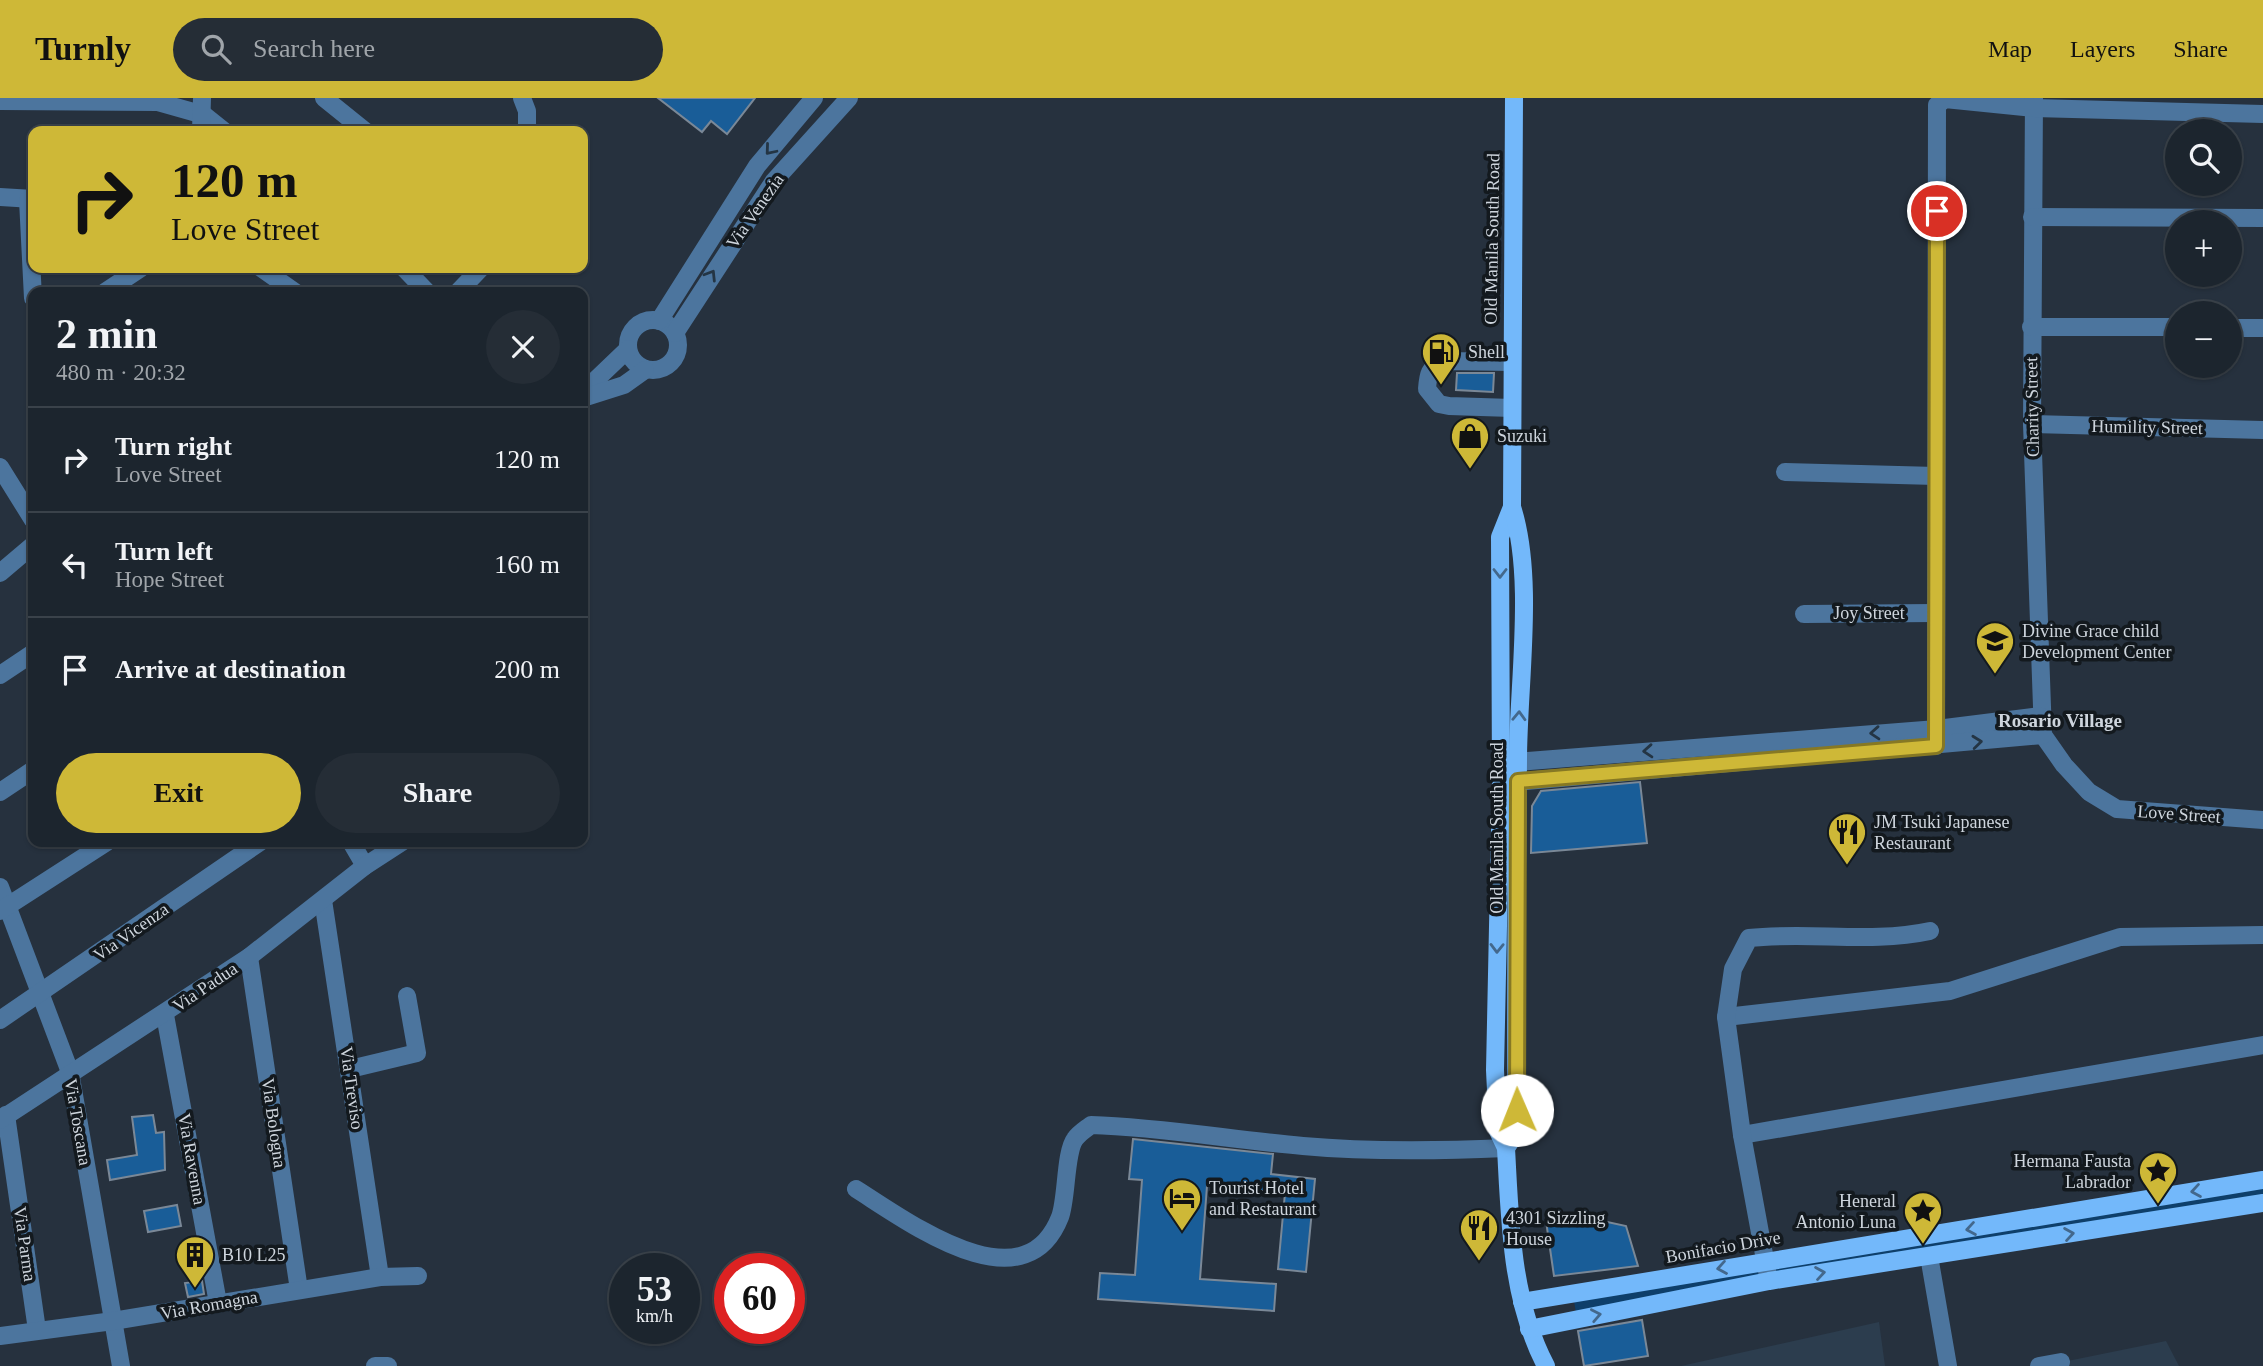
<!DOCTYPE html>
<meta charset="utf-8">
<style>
body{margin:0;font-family:Georgia,serif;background:#252d36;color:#f1f3f6;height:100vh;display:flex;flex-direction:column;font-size:26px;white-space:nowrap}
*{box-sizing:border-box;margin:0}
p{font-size:23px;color:#a0a5aa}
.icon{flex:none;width:38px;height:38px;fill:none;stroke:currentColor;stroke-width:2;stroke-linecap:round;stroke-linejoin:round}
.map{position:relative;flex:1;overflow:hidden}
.side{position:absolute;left:28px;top:189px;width:560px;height:560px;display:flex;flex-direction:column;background:#1c252e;border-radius:14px;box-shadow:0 2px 5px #0004,0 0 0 2px #3a424a}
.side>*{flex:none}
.top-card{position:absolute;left:28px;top:28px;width:560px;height:147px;border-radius:14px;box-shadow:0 2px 5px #0004,0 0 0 2px #3a424a;background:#ceb837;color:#111;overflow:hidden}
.buttons{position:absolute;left:2165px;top:21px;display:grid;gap:14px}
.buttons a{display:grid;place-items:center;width:77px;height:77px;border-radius:50%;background:#1c252e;box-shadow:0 2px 5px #0004,0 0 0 2px #3a424a;font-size:35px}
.speed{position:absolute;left:609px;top:1155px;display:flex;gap:14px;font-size:35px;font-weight:700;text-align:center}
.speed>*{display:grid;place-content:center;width:91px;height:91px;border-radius:50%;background:#1c252e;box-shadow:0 2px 5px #0004,0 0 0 2px #3a424a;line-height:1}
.speed small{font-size:18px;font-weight:400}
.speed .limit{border:10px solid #d22;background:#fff;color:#111}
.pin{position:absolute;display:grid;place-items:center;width:60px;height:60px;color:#fff;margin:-30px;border:4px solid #fff;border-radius:50%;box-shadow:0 2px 7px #0007}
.me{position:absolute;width:77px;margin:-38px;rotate:359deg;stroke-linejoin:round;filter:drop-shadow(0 0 5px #0008)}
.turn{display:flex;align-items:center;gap:24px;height:147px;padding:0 28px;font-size:32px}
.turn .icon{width:91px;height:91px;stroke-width:2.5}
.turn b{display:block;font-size:49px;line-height:60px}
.round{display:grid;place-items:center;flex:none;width:74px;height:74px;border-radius:37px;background:#252d36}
.head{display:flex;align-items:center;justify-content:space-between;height:119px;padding:0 28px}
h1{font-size:42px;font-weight:700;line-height:52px}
.primary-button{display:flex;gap:14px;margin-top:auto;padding:14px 28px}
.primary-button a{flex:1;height:80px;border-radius:42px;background:#ceb837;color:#111;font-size:28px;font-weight:700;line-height:80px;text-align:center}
.primary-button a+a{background:#252d36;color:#f1f3f6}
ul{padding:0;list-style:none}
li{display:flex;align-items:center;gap:21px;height:105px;padding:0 28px;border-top:2px solid #3a424a}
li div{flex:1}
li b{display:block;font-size:26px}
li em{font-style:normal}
header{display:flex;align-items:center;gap:42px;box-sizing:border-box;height:98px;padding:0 35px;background:#ceb837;color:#111}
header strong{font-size:33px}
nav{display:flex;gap:38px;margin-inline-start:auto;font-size:24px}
.search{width:490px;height:63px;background:#252d36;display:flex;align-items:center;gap:18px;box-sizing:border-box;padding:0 24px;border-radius:38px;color:#a0a5aa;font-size:26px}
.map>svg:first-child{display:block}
.built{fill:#2c3d4e}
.green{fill:#0e3f6a}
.building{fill:#195d98;stroke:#7a8897;stroke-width:2}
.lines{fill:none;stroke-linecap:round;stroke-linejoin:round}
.minor{stroke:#4c759e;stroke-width:18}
.major{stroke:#73b8fa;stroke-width:18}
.oneway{stroke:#243544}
.oneway2{stroke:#43688c}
.route-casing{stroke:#867824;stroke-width:18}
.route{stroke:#ceb837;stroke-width:12}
.labels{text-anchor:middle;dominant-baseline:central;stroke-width:7;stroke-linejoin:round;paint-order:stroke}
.street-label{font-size:18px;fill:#ced5dd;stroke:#13191e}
.poi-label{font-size:18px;fill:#ced5dd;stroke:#13191e;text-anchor:start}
.neighbourhood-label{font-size:19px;font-weight:bold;fill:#ced5dd;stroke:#13191e}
</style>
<header>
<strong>Turnly</strong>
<div class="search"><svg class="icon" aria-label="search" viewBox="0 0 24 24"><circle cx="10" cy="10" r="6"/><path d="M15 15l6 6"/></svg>Search here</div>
<nav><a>Map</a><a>Layers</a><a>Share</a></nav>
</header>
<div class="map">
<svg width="2263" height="1268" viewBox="0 0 2263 1268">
<rect width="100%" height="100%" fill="#26313e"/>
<g class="built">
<polygon points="1879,1224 1885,1268 1681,1268"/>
<polygon points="2166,1243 2179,1268 2043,1268"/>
</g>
<polygon class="green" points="2263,1087 2263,1098 1576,1215 1574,1203"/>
<g class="building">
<polygon points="658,0 755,0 727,36 711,23 702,34"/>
<polygon points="1457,275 1494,275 1493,294 1456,292"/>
<polygon points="1640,684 1647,745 1531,755 1532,708 1541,693"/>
<polygon points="153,1017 156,1035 164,1034 165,1072 110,1082 107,1062 137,1057 132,1019"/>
<polygon points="1133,1041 1273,1056 1271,1076 1315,1081 1306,1174 1278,1171 1285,1095 1207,1088 1200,1181 1276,1186 1274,1213 1098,1201 1100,1175 1135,1177 1142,1082 1129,1081"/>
<polygon points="177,1107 181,1128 148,1134 144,1113"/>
<polygon points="1589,1120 1626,1128 1638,1168 1554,1178 1546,1123"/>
<polygon points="202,1183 204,1196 188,1199 185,1185"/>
<polygon points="1642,1222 1648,1258 1584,1268 1578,1233"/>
</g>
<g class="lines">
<g class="minor">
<polyline points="324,0 365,33"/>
<polyline points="522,0 527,13 527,33"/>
<polyline points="2034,0 2032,326 2043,637 2064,667 2089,694 2117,711 2263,722"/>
<polyline points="0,3 158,4 204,17 224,33"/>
<polyline points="201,33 202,0"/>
<polyline points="0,99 33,101"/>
<polyline points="28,102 33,200"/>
<polyline points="2032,119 2263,120"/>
<polyline points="261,170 295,194"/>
<polyline points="404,170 427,194"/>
<polyline points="105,194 141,170"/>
<polyline points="458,194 481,170"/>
<circle cx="653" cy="247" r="25"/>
<polyline points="659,223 757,68 814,0"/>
<polyline points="2031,229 2177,229"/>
<polyline points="2230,230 2263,230"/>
<polyline points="675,235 774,83 849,0"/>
<polyline points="583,294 628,251"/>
<polyline points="583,300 624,287 645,272"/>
<path d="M1512,310l-63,-2 -10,-2 -12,-15c1,-14 2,-22 16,-28l69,1"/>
<polyline points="2032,326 2263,332"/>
<polyline points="0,369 33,422"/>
<polyline points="1785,374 1936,378"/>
<polyline points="0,475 33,447"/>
<polyline points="1804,516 1935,515"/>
<polyline points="0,577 33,555"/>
<polyline points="1936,648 1937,7 1945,1 2034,10 2263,16"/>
<polyline points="1503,665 1937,631 2040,618"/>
<polyline points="1503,685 2043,637"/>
<polyline points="0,694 33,672"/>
<polyline points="351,744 365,768"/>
<polyline points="0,789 70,974 121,1268"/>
<polyline points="323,802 380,1179"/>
<polyline points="0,813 107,744"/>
<polyline points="249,859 299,1192"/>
<polyline points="165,917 218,1205"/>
<polyline points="1726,919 1950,893 2120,839 2263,837"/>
<polyline points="0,922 260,744"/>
<polyline points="350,971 417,955 407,898"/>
<polyline points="6,1017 37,1232"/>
<polyline points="0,1022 249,859 365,768 402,744"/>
<polyline points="1742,1037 2263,947"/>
<path d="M856,1091c51,32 168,120 204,28 7,-18 5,-65 15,-78 4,-6 11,-10 16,-14 71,2 142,15 212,21 67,6 136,5 203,2"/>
<polyline points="1929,1158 1948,1268"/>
<path d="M1768,1178l-26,-141 -16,-118 7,-48 16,-31c61,-7 121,6 181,-7"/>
<polyline points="0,1238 113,1223 380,1179 418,1178"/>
<polyline points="375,1268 388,1268"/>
<polyline points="2039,1268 2061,1264"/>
</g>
<g class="major">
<path d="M1512,409l-12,30 1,246 -6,287 3,61 8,17c4,73 5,152 40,218"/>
<path d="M1506,1050l11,-16c-2,-124 0,-248 1,-372 0,-76 17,-182 -6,-253l2,-409"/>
<polyline points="1522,1204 2263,1082"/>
<polyline points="1529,1231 1769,1183 2263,1105"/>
</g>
</g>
<defs><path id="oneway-chevron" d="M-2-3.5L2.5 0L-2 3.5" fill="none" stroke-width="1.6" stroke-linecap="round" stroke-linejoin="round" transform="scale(1.75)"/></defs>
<g class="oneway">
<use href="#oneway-chevron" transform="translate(770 52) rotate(130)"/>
<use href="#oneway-chevron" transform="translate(711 177) rotate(-58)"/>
<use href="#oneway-chevron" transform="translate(1875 635) rotate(176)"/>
<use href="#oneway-chevron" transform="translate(1977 644) rotate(-6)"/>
<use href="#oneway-chevron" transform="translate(1648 653) rotate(176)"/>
</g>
<g class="oneway2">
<use href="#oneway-chevron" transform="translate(1500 475) rotate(90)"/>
<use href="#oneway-chevron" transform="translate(1519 618) rotate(-88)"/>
<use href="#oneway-chevron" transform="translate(1497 850) rotate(91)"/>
<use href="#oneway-chevron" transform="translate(2196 1093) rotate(171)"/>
<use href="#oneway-chevron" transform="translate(1971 1131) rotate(171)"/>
<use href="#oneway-chevron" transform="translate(2069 1136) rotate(-9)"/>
<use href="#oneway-chevron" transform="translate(1722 1170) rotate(170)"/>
<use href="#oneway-chevron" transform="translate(1820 1175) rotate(-9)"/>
<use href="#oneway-chevron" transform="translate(1596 1217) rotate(-11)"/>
</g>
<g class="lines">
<g class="route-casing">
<polyline id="route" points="1517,1012 1518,683 1936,648 1937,113"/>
</g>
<use href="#route" class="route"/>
</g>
<defs>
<g id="fuel-pin" transform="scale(2.0125)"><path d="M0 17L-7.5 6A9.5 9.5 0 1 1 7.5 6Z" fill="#ceb837" stroke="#13191e"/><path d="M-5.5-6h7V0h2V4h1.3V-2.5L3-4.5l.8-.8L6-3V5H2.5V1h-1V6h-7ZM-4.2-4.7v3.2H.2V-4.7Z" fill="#111"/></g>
<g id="shop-pin" transform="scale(2.0125)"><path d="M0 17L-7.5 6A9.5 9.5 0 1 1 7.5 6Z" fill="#ceb837" stroke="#13191e"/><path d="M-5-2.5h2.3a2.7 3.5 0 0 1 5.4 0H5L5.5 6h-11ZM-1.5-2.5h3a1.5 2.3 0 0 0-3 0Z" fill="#111"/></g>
<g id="school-pin" transform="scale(2.0125)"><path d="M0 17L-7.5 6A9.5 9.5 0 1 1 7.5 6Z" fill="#ceb837" stroke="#13191e"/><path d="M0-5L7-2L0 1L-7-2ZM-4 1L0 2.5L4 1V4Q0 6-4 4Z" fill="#111"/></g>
<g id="restaurant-pin" transform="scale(2.0125)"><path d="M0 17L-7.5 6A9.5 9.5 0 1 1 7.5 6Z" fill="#ceb837" stroke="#13191e"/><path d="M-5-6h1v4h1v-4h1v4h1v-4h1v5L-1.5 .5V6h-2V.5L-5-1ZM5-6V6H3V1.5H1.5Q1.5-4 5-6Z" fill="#111"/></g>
<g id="sight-pin" transform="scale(2.0125)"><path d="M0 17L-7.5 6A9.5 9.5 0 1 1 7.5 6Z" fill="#ceb837" stroke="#13191e"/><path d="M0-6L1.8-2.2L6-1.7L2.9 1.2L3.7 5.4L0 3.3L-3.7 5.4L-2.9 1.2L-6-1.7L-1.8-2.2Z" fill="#111"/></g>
<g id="hotel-pin" transform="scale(2.0125)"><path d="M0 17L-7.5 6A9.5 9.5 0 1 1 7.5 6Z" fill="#ceb837" stroke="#13191e"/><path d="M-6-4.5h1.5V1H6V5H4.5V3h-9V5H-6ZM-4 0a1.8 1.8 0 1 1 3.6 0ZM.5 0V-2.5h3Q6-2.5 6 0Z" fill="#111"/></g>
<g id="building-pin" transform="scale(2.0125)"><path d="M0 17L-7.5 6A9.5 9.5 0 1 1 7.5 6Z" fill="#ceb837" stroke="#13191e"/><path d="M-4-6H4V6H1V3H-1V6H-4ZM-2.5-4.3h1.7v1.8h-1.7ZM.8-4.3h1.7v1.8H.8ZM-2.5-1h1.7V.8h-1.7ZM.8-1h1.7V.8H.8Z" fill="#111"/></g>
</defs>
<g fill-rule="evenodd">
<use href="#fuel-pin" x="1441" y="254"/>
<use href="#shop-pin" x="1470" y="338"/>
<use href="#school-pin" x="1995" y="543"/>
<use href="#restaurant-pin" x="1847" y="734"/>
<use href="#sight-pin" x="2158" y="1073"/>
<use href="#hotel-pin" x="1182" y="1100"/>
<use href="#sight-pin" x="1923" y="1113"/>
<use href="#restaurant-pin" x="1479" y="1130"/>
<use href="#building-pin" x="195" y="1157"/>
</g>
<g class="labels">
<g class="street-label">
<text transform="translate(755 113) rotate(-55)">Via Venezia</text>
<text transform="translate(1492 141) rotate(-89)">Old Manila South Road</text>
<text transform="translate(2032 309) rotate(-91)">Charity Street</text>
<text transform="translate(2147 329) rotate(1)">Humility Street</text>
<text x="1869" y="515">Joy Street</text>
<text transform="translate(2179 716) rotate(4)">Love Street</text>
<text transform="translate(1497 730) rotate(-90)">Old Manila South Road</text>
<text transform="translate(131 834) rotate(-35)">Via Vicenza</text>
<text transform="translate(205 889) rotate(-34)">Via Padua</text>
<text transform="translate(352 990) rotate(82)">Via Treviso</text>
<text transform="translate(78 1024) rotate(80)">Via Toscana</text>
<text transform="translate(274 1025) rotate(82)">Via Bologna</text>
<text transform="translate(192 1061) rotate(80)">Via Ravenna</text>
<text transform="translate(25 1146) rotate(82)">Via Parma</text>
<text transform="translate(1723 1149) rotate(-10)">Bonifacio Drive</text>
<text transform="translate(209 1207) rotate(-10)">Via Romagna</text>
</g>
<g class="poi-label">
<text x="1468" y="254">Shell</text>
<text x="1497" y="338">Suzuki</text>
<text x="2022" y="533">Divine Grace child<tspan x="2022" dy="21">Development Center</tspan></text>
<text x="1874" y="724">JM Tsuki Japanese<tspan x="1874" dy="21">Restaurant</tspan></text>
<text x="2131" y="1063" text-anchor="end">Hermana Fausta<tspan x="2131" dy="21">Labrador</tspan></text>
<text x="1209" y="1090">Tourist Hotel<tspan x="1209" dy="21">and Restaurant</tspan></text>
<text x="1896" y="1103" text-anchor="end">Heneral<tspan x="1896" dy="21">Antonio Luna</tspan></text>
<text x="1506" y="1120">4301 Sizzling<tspan x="1506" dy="21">House</tspan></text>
<text x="222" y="1157">B10 L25</text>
</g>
<g class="neighbourhood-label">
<text x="2060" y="622">Rosario Village</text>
</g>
</g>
</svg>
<div class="buttons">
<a><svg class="icon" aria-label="search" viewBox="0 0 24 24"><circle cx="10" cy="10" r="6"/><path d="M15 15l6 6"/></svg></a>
<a>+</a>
<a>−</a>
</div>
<div class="speed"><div>53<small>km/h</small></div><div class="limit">60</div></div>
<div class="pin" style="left:1937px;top:113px;background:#d93025"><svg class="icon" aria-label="arrive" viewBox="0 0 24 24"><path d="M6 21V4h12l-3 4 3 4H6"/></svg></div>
<svg class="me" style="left:1517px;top:1012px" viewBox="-20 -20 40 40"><circle r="19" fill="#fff"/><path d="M0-13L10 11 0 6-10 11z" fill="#ceb837"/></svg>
<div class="top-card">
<div class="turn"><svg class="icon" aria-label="right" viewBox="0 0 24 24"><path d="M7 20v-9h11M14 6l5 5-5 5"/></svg><div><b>120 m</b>Love Street</div></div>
</div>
<section class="side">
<div class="head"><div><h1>2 min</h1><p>480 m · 20:32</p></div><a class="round"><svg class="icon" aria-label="close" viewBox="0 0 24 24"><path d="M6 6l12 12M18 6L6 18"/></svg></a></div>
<ul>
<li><svg class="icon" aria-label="right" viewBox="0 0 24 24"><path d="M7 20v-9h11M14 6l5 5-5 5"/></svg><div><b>Turn right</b><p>Love Street</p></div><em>120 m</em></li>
<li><svg class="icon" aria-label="left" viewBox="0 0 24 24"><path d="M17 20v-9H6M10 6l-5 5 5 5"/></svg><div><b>Turn left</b><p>Hope Street</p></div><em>160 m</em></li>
<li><svg class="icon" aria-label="arrive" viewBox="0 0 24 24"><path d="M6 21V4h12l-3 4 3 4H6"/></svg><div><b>Arrive at destination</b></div><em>200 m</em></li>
</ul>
<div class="primary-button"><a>Exit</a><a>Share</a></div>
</section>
</div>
